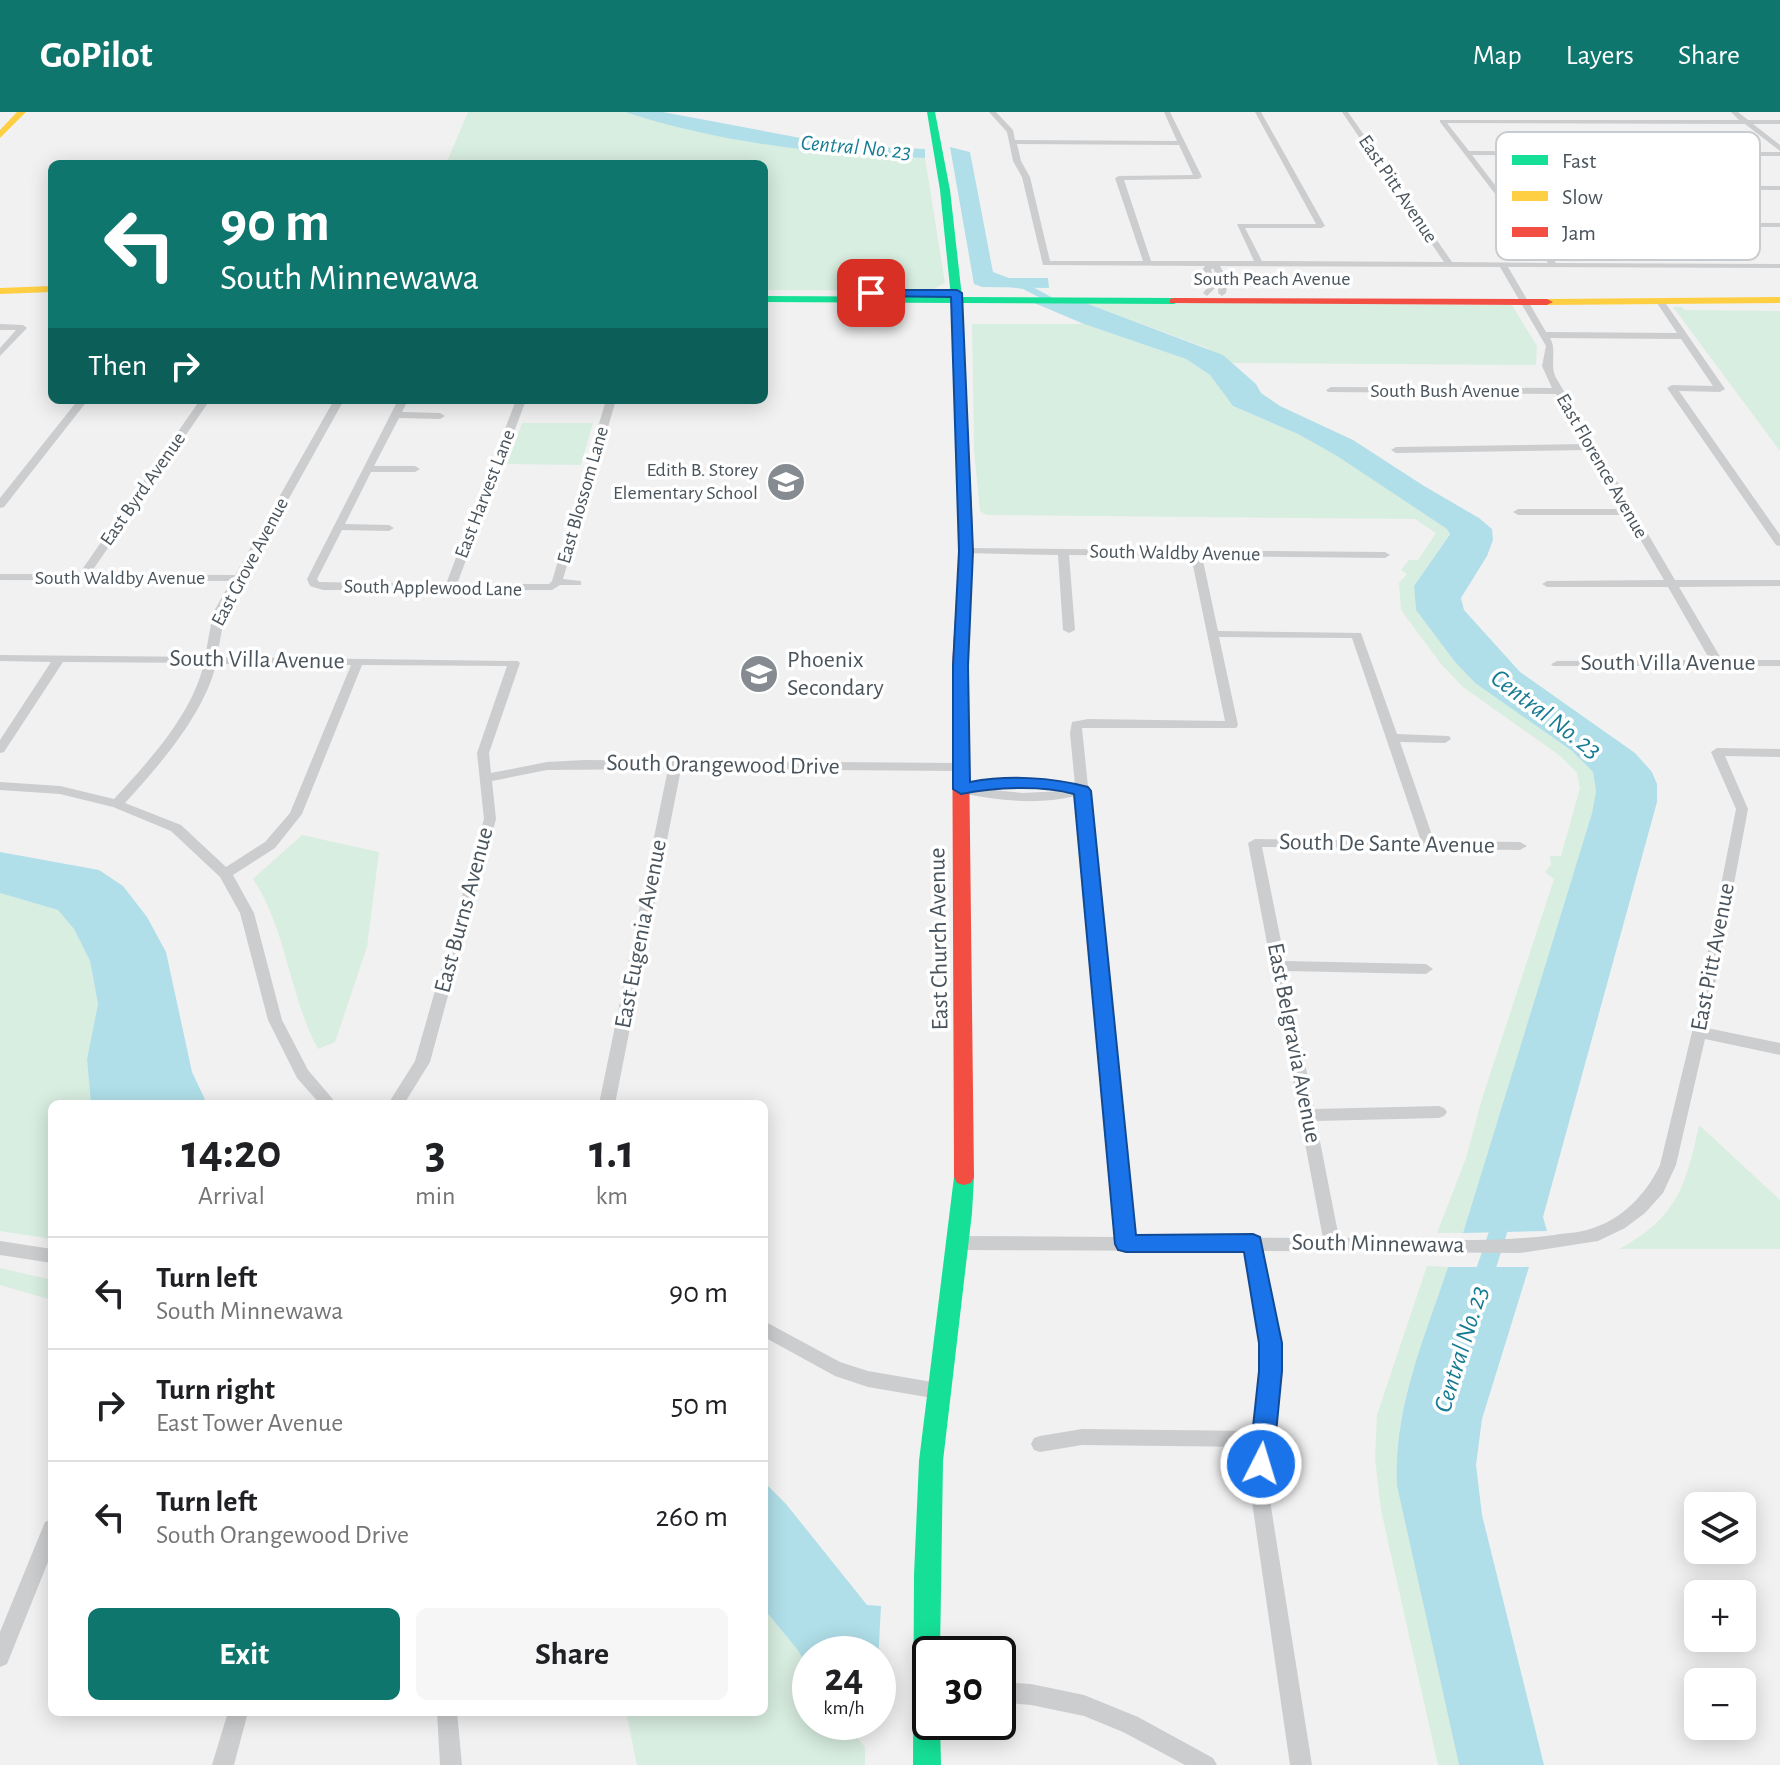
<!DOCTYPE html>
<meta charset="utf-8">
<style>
body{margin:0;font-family:"Alegreya Sans",sans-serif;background:#f6f6f6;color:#202124;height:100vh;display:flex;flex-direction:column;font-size:30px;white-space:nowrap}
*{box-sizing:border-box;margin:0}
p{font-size:26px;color:#757577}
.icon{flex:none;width:44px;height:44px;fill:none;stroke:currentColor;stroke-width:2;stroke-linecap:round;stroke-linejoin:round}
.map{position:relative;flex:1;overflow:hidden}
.drawer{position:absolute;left:48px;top:988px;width:720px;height:616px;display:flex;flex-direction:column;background:#fff;border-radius:12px;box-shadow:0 4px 20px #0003}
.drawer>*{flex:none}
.banner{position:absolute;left:48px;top:48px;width:720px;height:244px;border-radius:12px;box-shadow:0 4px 20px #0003;background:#0f766e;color:#fff;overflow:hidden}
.tools{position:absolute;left:1684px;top:1380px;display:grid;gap:16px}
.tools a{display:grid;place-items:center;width:72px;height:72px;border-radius:12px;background:#fff;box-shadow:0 4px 20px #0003;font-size:40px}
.speed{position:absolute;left:792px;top:1524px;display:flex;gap:16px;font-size:40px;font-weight:700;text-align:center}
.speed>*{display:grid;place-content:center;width:104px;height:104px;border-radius:50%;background:#fff;box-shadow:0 4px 20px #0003;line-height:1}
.speed small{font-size:20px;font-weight:400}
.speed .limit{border:4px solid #111;border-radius:12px;background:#fff;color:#111}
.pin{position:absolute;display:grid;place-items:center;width:68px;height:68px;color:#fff;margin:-34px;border-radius:16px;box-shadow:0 4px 12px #0006}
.me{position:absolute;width:88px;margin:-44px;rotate:5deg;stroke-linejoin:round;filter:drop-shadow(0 0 6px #0008)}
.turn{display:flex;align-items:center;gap:28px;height:168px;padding:0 40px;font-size:36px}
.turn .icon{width:104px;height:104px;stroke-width:2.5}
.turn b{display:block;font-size:56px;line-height:68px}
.then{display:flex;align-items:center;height:76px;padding:0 40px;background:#0003;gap:16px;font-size:30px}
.eta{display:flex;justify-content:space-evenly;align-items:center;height:136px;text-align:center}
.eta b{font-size:48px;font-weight:700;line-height:56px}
.cta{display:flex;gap:16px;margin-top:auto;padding:16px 40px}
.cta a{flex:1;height:92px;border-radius:12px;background:#0f766e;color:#fff;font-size:32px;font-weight:700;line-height:92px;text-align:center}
.cta a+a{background:#f6f6f6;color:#202124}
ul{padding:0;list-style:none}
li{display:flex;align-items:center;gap:24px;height:112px;padding:0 40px;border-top:2px solid #e0e0e0}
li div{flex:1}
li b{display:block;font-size:30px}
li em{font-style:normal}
header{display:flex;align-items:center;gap:48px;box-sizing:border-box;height:112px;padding:0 40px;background:#0f766e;color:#fff}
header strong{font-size:38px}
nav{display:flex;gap:44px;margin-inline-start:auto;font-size:28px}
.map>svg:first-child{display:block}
.green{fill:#d8eee0}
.water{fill:#b0dfe9}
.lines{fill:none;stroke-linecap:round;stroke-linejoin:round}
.canal{fill:#b0dfe9;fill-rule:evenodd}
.street{fill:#cccdcf;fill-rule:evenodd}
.fast{fill:#16e098;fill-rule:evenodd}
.slow{fill:#ffcf43;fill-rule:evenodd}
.jam{fill:#f24e42;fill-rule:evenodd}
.route{fill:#1a73e8;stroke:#114b97;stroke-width:2}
.labels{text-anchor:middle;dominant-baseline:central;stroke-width:7;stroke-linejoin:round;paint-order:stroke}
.far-street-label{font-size:20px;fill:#4a545c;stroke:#fff}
.far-poi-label{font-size:20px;fill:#4a545c;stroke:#fff;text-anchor:end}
.far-water-label{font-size:22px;font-style:italic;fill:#177c93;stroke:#fff}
.street-label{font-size:24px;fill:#4a545c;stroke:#fff}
.poi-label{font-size:24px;fill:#4a545c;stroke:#fff;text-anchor:start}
.water-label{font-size:26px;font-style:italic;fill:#177c93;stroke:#fff}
.key{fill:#fff;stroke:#c9ccce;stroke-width:2}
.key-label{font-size:22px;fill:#4a545c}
</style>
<header>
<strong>GoPilot</strong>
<nav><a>Map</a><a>Layers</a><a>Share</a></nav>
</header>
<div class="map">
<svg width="1780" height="1653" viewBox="0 0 1780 1653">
<rect width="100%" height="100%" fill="#f2f1f1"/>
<g class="green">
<polygon points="468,0 625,0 698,19 841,42 925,46 945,171 930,179 764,178 764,52 446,52"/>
<polygon points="1083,190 1512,193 1537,234 1536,253 1232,251 1207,236"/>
<polygon points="1673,195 1682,195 1685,198 1780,199 1780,339"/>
<polygon points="972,212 1084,212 1186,247 1210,263 1233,294 1298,322 1337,344 1447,417 1450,421 1414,474 1416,498 1455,550 1475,571 1572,639 1593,660 1596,679 1592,701 1463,1121 1437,1121 1466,1046 1482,987 1554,767 1545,760 1551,753 1550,744 1561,744 1580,676 1577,661 1559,643 1463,575 1441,552 1401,498 1399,471 1407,462 1401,458 1409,448 1418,448 1436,421 1415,407 986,403 980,399 974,338"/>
<polygon points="522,311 593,311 581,353 507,352"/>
<path d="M302,723l77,17 -12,95 -32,95 -17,7c-29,-54 -31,-118 -65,-170z"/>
<polygon points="0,781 58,798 74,817 90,849 98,892 87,947 91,992 52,992 52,1127 0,1119"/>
<path d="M1699,1013l81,75v49h-161c58,-31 67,-63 80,-124z"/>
<path d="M1427,1154l21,1c-24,72 -55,142 -51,219l62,279h-21l-57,-255 -6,-51 2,-44z"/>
<polygon points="0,1156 52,1168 52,1188 0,1173"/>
<polygon points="764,1497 797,1537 810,1558 810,1610 844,1610 865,1635 865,1653 637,1653 626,1600 764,1600"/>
</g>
<g class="water">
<path d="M625,0h38l180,34 82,3v9c-100,-3 -205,-15 -300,-46z"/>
<polygon points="950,35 970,40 993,160 1009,166 1048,166 1049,176 982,175 974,172"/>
<polygon points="1032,190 1083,190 1223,243 1256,272 1261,281 1280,294 1353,328 1424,374 1479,406 1492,417 1493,428 1487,444 1461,486 1464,498 1520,560 1635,641 1652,660 1657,672 1657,690 1543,1105 1547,1119 1463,1121 1592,701 1596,679 1593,660 1572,639 1475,571 1455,550 1416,498 1414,474 1450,422 1447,417 1337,344 1298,322 1233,294 1210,263 1186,247 1084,212"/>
<polygon points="0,740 99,758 123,774 147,805 166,840 192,960 207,992 91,992 87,947 98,892 90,849 74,817 58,798 0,781"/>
<path d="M1448,1155h81l-47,152 -6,46 6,50 62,250h-85l-62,-279c-4,-77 27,-147 51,-219z"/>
<polygon points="764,1370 786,1392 867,1493 881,1494 878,1551 878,1542 810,1542 810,1558 797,1537 764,1497"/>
</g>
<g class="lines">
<g class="canal">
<polygon points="1007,169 1029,173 1068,194 1060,196 1023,177 1004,174 1002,172"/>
<polygon points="1504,1094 1511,1097 1513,1102 1490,1175 1487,1181 1480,1183 1473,1181 1470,1175 1495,1102 1497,1097"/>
</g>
<g class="street">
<path d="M989,0h7l17,18 2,10 162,1 -13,-29h6l32,65 -4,2 -74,1 27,81h103l-17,-37h79l-61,-112h6l64,114 -4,2h-76l17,33 182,1 -102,-150h6l104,150 96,1 -108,-141v-2h299l-8,-8h7l10,8h32v4h-27l27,21v6l-35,-27 -298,-1 22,28 311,1v4l-308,-1 23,30 285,1v4l-281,-1 25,33 256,1v4l-252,-1 28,37 224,1v4l-272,-1 38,65 131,1 -20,-30 7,-2 61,88 -5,3 -41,-1 101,144v11l-4,-1 -109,-157 5,-3 41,1 -32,-47 -131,-1c7,12 0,24 5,38l120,204h105v6l-101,1 43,73h58v6h-227l-2,-2 6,-3 153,-1 -42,-73h-121l-5,-3 5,-3 117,-1 -38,-65h-108l-5,-3 5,-3h105l-35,-59 -192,3 -5,-3 5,-3 189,-3 -29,-50 -228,-2 -2,-2 5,-3 221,1 -10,-22 4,-20 -46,-79 -280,-1 8,15 -2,12 -4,3 -4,-3 1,-12 -6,-13 -2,2 5,17 -9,9 -4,-3 5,-6 -5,-18 2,-3 -162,-1 -21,-88 -9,-16 -6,-29zM1017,32l162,1 14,30 -74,1 -4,2 28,83h-93l-20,-84 -9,-16z"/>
<polygon points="0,212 23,213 27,216 0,244 0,236 16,218 0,218"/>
<polygon points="78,288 88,288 4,395 0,396 0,386"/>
<path d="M200,288h10l-120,174 145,1 99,-175h10l-119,213 -8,44 301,4 2,2 -31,90 2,20 56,-11 37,-2 377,3 6,4 -6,4 -280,-2 -66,335h-16l69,-335 -121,1 -55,11 4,38 -66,243 -26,42h-16l27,-43 69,-242 -7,-66 30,-87 -145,-1 -60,149 -27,34 -42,27 21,38 28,107 26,50 29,34h-17l-23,-26 -29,-58 -28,-107 -20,-36 -49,-46 -58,-24 -53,-13 -60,-4v-8l60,4 54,13c35,-38 78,-84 90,-136l-141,-1 -59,90 -4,1v-13l51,-78 -51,-1v-6l205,2 8,-44 18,-32 -231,-1v-6h79zM216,552l135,1 -61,148 -25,29 -39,25 -45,-42 -56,-22c34,-37 80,-90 91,-139z"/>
<polygon points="398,288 408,288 402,300 440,301 445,304 440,307 399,306 374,354 415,354 420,357 415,360 371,360 345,412 389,413 394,416 389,419 342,418 317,467 319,470 446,472 516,288 526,288 457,472 549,472 552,469 606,288 616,288 563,467 581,469 581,473 560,473 552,478 323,478 310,474 307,467"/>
<path d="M966,436l419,4 5,3 -5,3 -183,-2 16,75 143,2 36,101 52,2 2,3 -6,4 -45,-1 34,99 86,1 7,4 -7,4 -258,-3 23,114 141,3 7,5 -7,5 -139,-3 27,138 125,-3 5,2 3,4 -3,4 -5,2 -123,3 23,117c71,1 144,6 215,-3 11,-2 25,-2 36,-6 32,-9 56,-35 70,-64l32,-133 44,-223 -25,-57 6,-4 63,1v8l-55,-1 23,53 -41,219 73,15v12l-75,-16 -29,126 -13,28 -18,20 -20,15 -27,13 -78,12 -257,-2 17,92 -12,145 44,277h-22l-40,-277 3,-41 -171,-2 -42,7 -6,-2 -3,-6 3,-6 6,-2 42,-7 173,2 7,-88 -16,-92 -287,-1 -6,-2 -2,-5 2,-5 6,-2 158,1 -41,-441c-38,9 -77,5 -115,-3l-6,-4 6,-4c38,-5 76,-9 114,0l-5,-52 2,-11 16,-3 137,2 -34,-165 -122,-1 6,75 -6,3 -6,-3 -5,-75 -96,-2 -1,-2zM1219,525l133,1 69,203 -166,-2 -7,4 75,395 -189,-1 -52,-509h154l2,-3zM1025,675l38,4 -41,2 -38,-4z"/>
<polygon points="0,1129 52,1137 52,1151 0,1143"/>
<polygon points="764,1209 840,1250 868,1259 938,1271 944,1273 947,1279 944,1285 938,1287 868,1275 835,1264 764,1225"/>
<polygon points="52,1407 52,1440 7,1552 0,1555 0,1520 45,1410"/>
<polygon points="998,1570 1031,1572 1084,1583 1138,1605 1213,1646 1217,1653 1185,1653 1123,1620 1084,1604 1031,1593 998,1590"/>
<polygon points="228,1600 248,1600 234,1653 212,1653"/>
<polygon points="437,1600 457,1600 462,1653 440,1653"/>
</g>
<g class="fast">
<polygon points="927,0 935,0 950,78 962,185 1174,186 1180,189 1174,192 962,191 972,400 965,404 958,400 951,191 764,190 764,184 951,185 940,78"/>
<polygon points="964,1057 971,1059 974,1065 972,1101 943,1349 940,1542 930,1542 930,1610 940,1610 941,1653 913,1653 914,1463 919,1349 954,1065 957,1059"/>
</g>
<g class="slow">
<polygon points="17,0 26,0 0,26 0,18"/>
<polygon points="52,174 52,180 0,182 0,176"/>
<polygon points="1780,185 1780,191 1547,193 1541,190 1547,187"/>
</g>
<g class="jam">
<polygon points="1174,186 1547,187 1553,190 1547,193 1170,191 1170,187"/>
<polygon points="965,396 972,400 973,439 968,554 974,1065 971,1071 964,1073 957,1071 954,1065 952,554 959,439 958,400"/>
</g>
</g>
<path class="route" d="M871,178h86l5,3 11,258 -5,115 2,116c37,-7 82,-5 118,5l3,4 45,444 117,-1 7,3 22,106v28l-9,93 -4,7 -8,4 -9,-4 -3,-7 10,-93v-28l-15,-91h-118l-8,-2 -3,-6 -41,-450c-33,-9 -78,-7 -113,0l-8,-5v-123l6,-115 -8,-254 -84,-1v-5z"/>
<defs>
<g id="school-disc" transform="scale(2)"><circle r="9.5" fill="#858b90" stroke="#fff"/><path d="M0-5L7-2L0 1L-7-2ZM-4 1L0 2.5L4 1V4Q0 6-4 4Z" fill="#fff"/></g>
</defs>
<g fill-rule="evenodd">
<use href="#school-disc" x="786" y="370"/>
<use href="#school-disc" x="759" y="562"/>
</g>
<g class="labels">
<g class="far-street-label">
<text transform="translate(1398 77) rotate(56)">East Pitt Avenue</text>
<text x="1272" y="167">South Peach Avenue</text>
<text x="1445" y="279">South Bush Avenue</text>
<text transform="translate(1602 354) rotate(60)">East Florence Avenue</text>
<text transform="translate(143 377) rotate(-55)">East Byrd Avenue</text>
<text transform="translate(485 382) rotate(-69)">East Harvest Lane</text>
<text transform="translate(583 383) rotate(-74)">East Blossom Lane</text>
<text transform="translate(1175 441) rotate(1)">South Waldby Avenue</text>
<text transform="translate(250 450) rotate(-62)">East Grove Avenue</text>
<text x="120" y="466">South Waldby Avenue</text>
<text transform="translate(433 476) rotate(1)">South Applewood Lane</text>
</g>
<g class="far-poi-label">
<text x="758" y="358">Edith B. Storey<tspan x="758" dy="23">Elementary School</tspan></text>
</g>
<g class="far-water-label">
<text transform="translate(856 35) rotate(5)">Central No. 23</text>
</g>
<g class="street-label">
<text transform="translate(257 548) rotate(1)">South Villa Avenue</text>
<text x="1668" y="551">South Villa Avenue</text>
<text transform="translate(723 653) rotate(1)">South Orangewood Drive</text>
<text transform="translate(1387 732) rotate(1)">South De Sante Avenue</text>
<text transform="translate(464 798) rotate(-75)">East Burns Avenue</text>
<text transform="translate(641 822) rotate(-79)">East Eugenia Avenue</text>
<text transform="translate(939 827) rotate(-91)">East Church Avenue</text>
<text transform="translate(1713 845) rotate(-79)">East Pitt Avenue</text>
<text transform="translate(1294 931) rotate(79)">East Belgravia Avenue</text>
<text transform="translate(1378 1132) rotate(1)">South Minnewawa</text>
</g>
<g class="poi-label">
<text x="787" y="548">Phoenix<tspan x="787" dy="28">Secondary</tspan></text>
</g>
<g class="water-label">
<text transform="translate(1546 602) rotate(37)">Central No. 23</text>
<text transform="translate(1461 1237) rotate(-73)">Central No. 23</text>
</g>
</g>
<rect x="1496" y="20" width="264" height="128" rx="12" class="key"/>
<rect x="1512" y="43" width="36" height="10" fill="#16e098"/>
<rect x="1512" y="79" width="36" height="10" fill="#ffcf43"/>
<rect x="1512" y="115" width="36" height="10" fill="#f24e42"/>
<g class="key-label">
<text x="1562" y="56">Fast</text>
<text x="1562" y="92">Slow</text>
<text x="1562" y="128">Jam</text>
</g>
</svg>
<div class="tools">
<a><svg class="icon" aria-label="layers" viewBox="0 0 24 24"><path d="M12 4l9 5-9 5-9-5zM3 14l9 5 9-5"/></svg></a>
<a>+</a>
<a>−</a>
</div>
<div class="speed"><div>24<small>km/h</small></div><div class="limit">30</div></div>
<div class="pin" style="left:871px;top:181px;background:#d93025"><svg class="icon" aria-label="arrive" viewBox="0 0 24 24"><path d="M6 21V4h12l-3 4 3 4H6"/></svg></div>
<svg class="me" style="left:1261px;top:1352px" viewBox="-20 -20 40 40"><circle r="17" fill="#1a73e8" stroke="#fff" stroke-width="3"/><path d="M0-11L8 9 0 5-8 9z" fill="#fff"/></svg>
<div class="banner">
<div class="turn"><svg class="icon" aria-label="left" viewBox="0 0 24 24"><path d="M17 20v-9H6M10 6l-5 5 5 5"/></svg><div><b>90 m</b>South Minnewawa</div></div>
<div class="then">Then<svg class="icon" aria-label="right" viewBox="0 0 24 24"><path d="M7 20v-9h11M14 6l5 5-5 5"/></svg></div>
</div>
<section class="drawer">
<div class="eta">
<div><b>14:20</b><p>Arrival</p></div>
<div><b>3</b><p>min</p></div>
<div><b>1.1</b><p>km</p></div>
</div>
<ul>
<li><svg class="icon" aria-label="left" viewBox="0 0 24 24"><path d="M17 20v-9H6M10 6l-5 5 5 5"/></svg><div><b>Turn left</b><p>South Minnewawa</p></div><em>90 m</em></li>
<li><svg class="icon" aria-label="right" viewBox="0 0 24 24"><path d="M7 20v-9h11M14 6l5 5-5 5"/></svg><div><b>Turn right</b><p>East Tower Avenue</p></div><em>50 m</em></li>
<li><svg class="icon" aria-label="left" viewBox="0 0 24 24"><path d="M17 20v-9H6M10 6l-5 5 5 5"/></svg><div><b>Turn left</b><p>South Orangewood Drive</p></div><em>260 m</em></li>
</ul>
<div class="cta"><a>Exit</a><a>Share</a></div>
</section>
</div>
